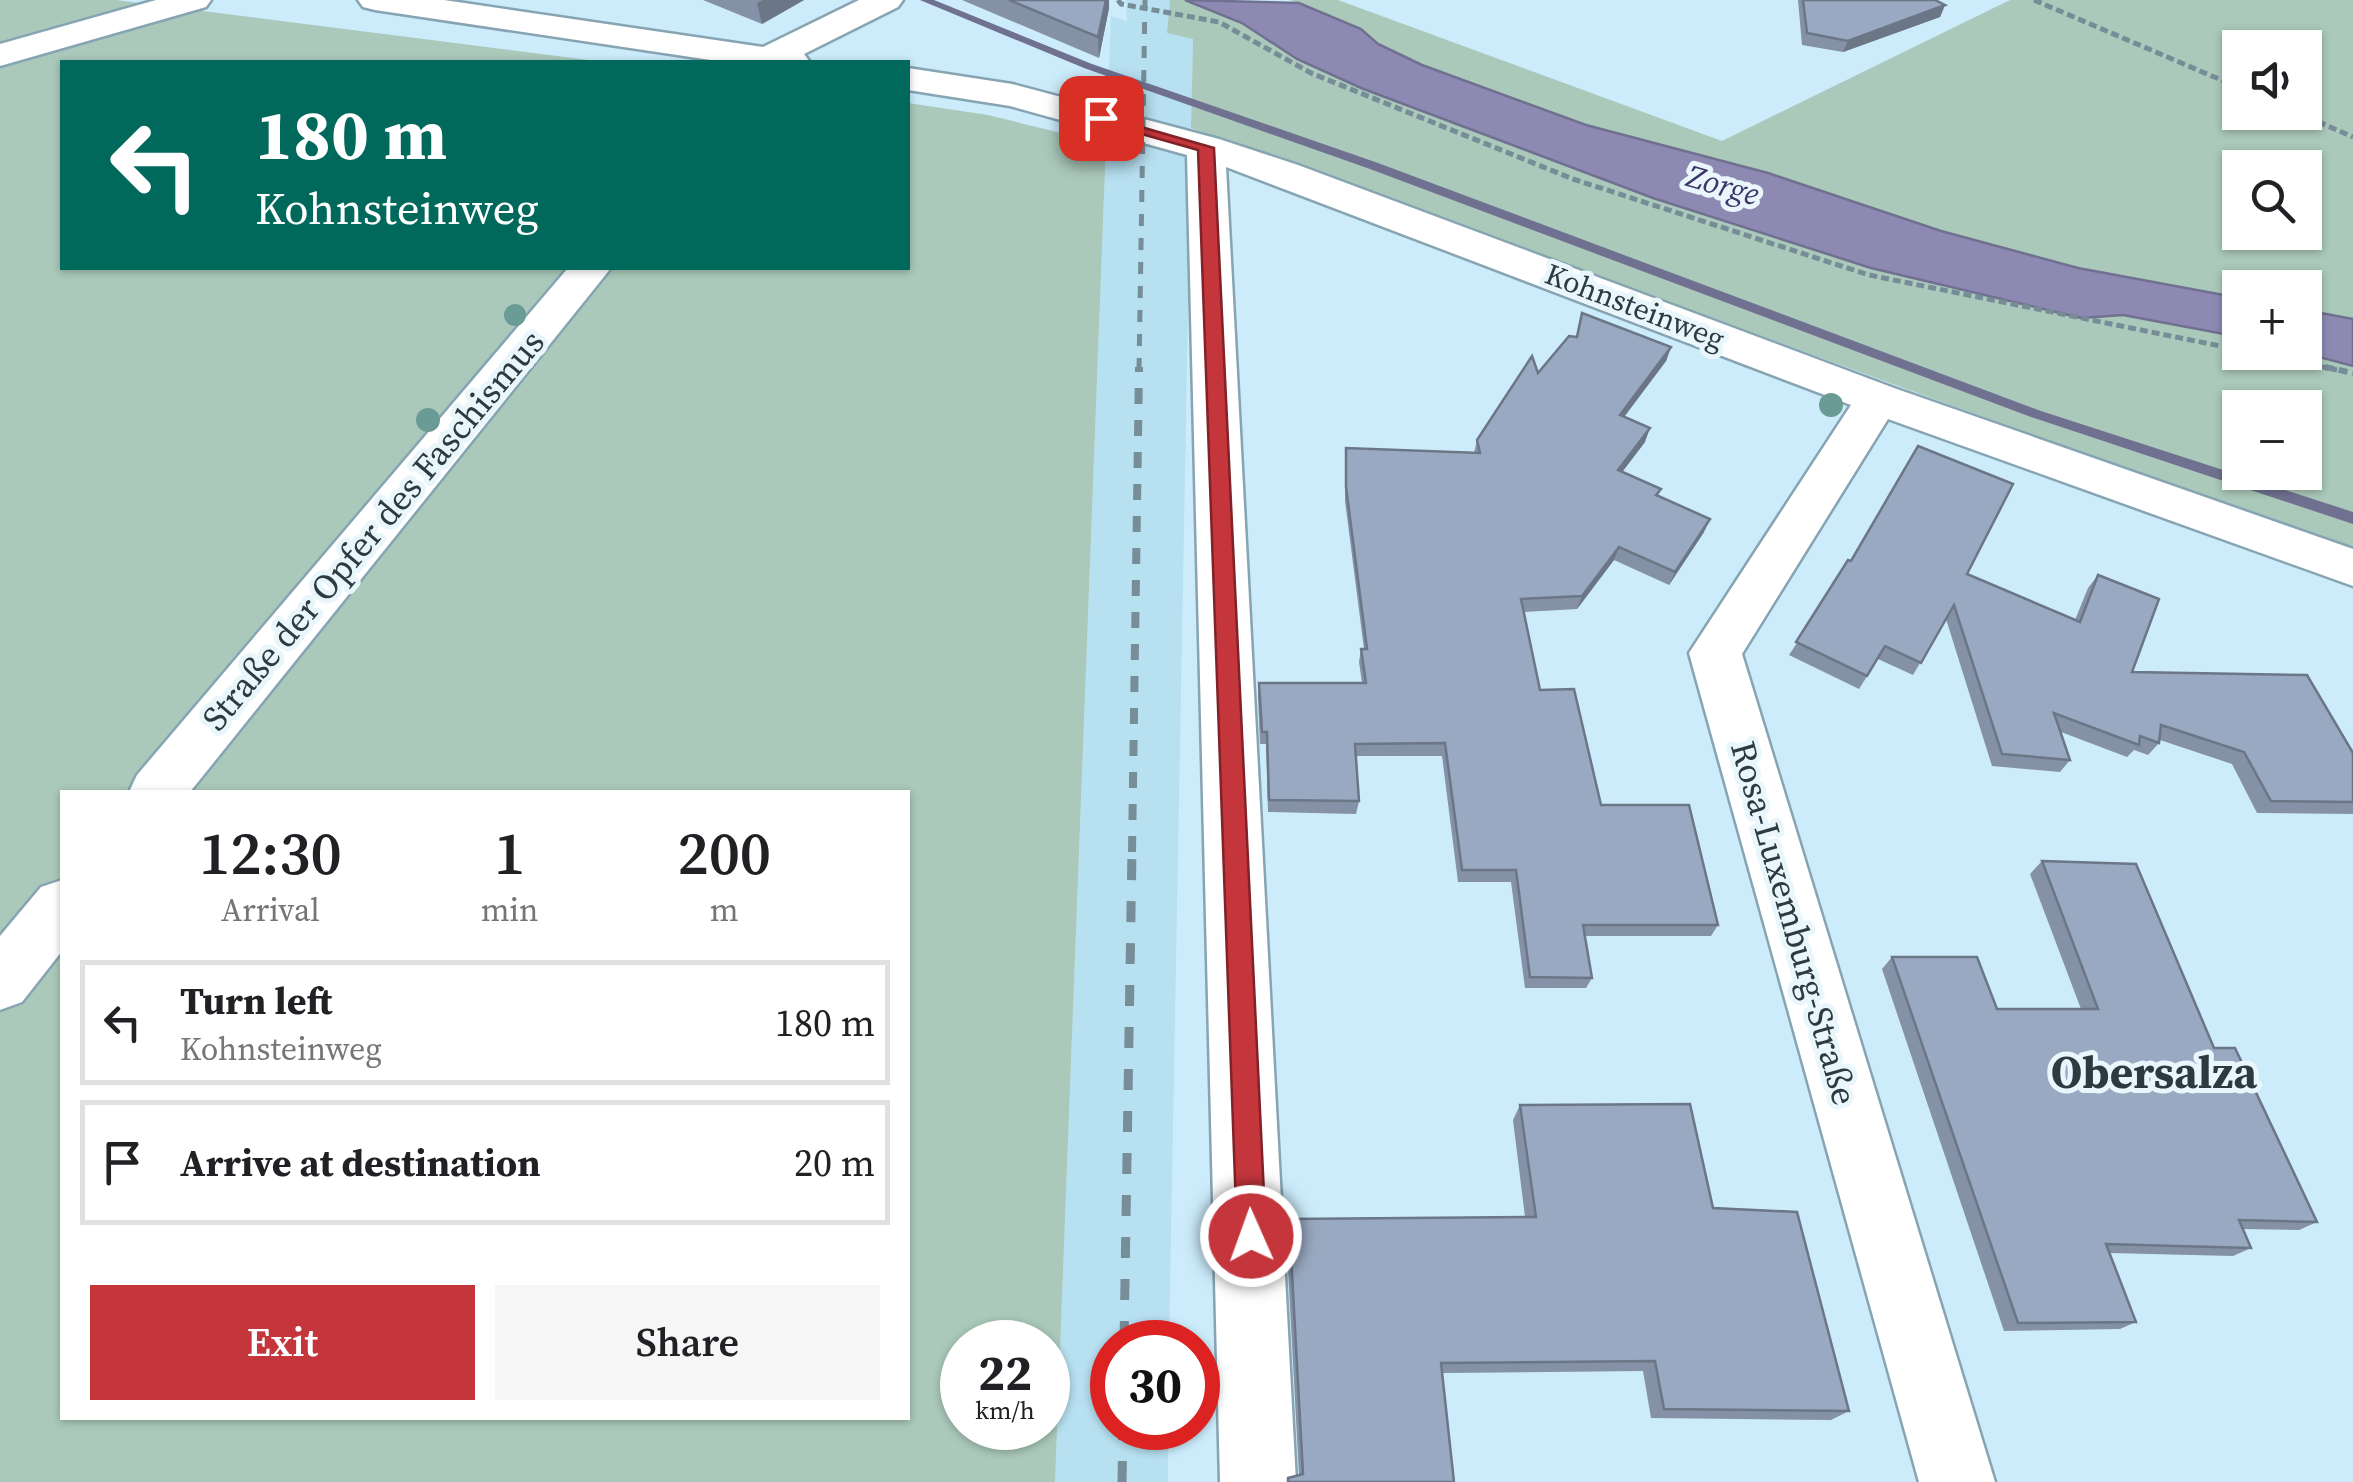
<!DOCTYPE html>
<meta charset="utf-8">
<style>
body{margin:0;font-family:"Source Serif 4",serif;background:#f6f6f6;color:#202124;height:100vh;display:flex;flex-direction:column;font-size:38px;white-space:nowrap}
*{box-sizing:border-box;margin:0}
p{font-size:32px;color:#757577}
.icon{flex:none;width:55px;height:55px;fill:none;stroke:currentColor;stroke-width:2;stroke-linecap:round;stroke-linejoin:round}
.map{position:relative;flex:1;overflow:hidden}
.details{position:absolute;left:60px;top:790px;width:850px;height:630px;display:flex;flex-direction:column;background:#fff;border-radius:0px;box-shadow:0 2px 8px #0004}
.details>*{flex:none}
.top-card{position:absolute;left:60px;top:60px;width:850px;height:210px;border-radius:0px;box-shadow:0 2px 8px #0004;background:#00695c;color:#fff;overflow:hidden}
.tools{position:absolute;left:2222px;top:30px;display:grid;gap:20px}
.tools a{display:grid;place-items:center;width:100px;height:100px;border-radius:0px;background:#fff;box-shadow:0 2px 8px #0004;font-size:50px}
.speed{position:absolute;left:940px;top:1320px;display:flex;gap:20px;font-size:50px;font-weight:700;text-align:center}
.speed>*{display:grid;place-content:center;width:130px;height:130px;border-radius:50%;background:#fff;box-shadow:0 2px 8px #0004;line-height:1}
.speed small{font-size:25px;font-weight:400}
.speed .limit{border:15px solid #d22;background:#fff;color:#111}
.pin{position:absolute;display:grid;place-items:center;width:85px;height:85px;color:#fff;margin:-42px;border-radius:20px;box-shadow:0 5px 15px #0006}
.me{position:absolute;width:110px;margin:-55px;rotate:358deg;stroke-linejoin:round;filter:drop-shadow(0 0 8px #0008)}
.turn{display:flex;align-items:center;gap:35px;height:210px;padding:0 30px;font-size:45px}
.turn .icon{width:130px;height:130px;stroke-width:2.5}
.turn b{display:block;font-size:70px;line-height:85px}
.eta{display:flex;justify-content:space-evenly;align-items:center;height:170px;text-align:center}
.eta b{font-size:60px;font-weight:600;line-height:70px}
.primary-button{display:flex;gap:20px;margin-top:auto;padding:20px 30px}
.primary-button a{flex:1;height:115px;border-radius:0px;background:#c5353c;color:#fff;font-size:40px;font-weight:600;line-height:115px;text-align:center}
.primary-button a+a{background:#f6f6f6;color:#202124}
ul{padding:0;list-style:none}
li{display:flex;align-items:center;gap:30px;height:125px;margin:0 20px 15px;padding:0 10px;border:5px solid #e0e0e0;border-radius:0px}
li div{flex:1}
li b{display:block;font-size:38px}
li em{font-style:normal}
.map>svg:first-child{display:block}
.built{fill:#b7e0f1}
.green{fill:#aac9ba;fill-rule:evenodd}
.water{fill:#8d89b2;stroke:#707190;stroke-width:2.5}
.lines{fill:none;stroke-linecap:round;stroke-linejoin:round}
.stream{fill:#707190;fill-rule:evenodd}
.minor-casing{stroke:#86a4b2;stroke-width:5}
.path-far1{stroke:#768c96;stroke-width:5;stroke-dasharray:8 4;stroke-linecap:butt}
.path{stroke:#768c96;stroke-width:6;stroke-dasharray:9 5;stroke-linecap:butt}
.minor{fill:#fff;fill-rule:evenodd}
.rail-far2{stroke:#778d97;stroke-width:5;stroke-dasharray:12 12;stroke-linecap:butt}
.rail-far1{stroke:#778d97;stroke-width:8;stroke-dasharray:16 16;stroke-linecap:butt}
.rail{stroke:#778d97;stroke-width:9;stroke-dasharray:21 21;stroke-linecap:butt}
.tree{fill:#6b9b95}
.wall{fill:#8491a6}
.shaded-wall{fill:#6b7687}
.building{fill:#99a9c1;stroke:#6b7687;stroke-width:2.5}
.route{fill:#c5353c;stroke:#802227;stroke-width:2.5}
.labels{text-anchor:middle;dominant-baseline:central;stroke-width:10;stroke-linejoin:round;paint-order:stroke}
.far-street-label{font-size:30px;fill:#2d3a40;stroke:#e9f6fc}
.far-water-label{font-size:32px;font-style:italic;fill:#3e356a;stroke:#e9f6fc}
.street-label{font-size:35px;fill:#2d3a40;stroke:#e9f6fc}
.district-label{font-size:45px;font-weight:bold;fill:#2d3a40;stroke:#e9f6fc}
</style>
<div class="map">
<svg width="2353" height="1482" viewBox="0 0 2353 1482">
<rect width="100%" height="100%" fill="#ccecfb"/>
<polygon class="built" points="1126,0 1170,0 1167,33 1193,38 1169,1342 1112,1342 1112,1428 1168,1428 1168,1482 1055,1482 1111,16 1127,21"/>
<g class="green">
<path d="M0,0h116l488,62h-542v206h846v-165l80,12 118,29 -51,1338h-1055zM62,792h846v626h-846zM962,1342h86v86h-86z"/>
<path d="M1170,0h15l57,23 55,36 64,29 292,110 218,70 210,50 42,-3 117,22v15l64,1 49,13v186l-1162,-424 2,-89 -26,-6zM2240,408h65v64h-65z"/>
<path d="M1290,0h48l384,141 288,-141h343v319l-48,-9v-22h-65v10l-162,-30 -137,-37 -173,-58 -182,-48 -164,-60 -44,-21 -17,-15zM2240,48h65v64h-65zM2240,168h65v64h-65z"/>
</g>
<g class="water">
<polygon points="1185,0 1299,3 1361,29 1378,44 1422,65 1586,125 1768,173 1941,231 2078,268 2240,298 2240,337 2123,315 2081,318 1871,268 1653,198 1361,88 1297,59 1242,23"/>
<polygon points="2305,310 2353,319 2353,366 2304,353"/>
</g>
<g class="lines">
<polygon class="stream" points="920,0 934,0 1092,64 1378,163 2041,411 2353,512 2353,524 2031,417 1370,169 1084,68"/>
<g class="minor-casing">
<g id="minor">
<polygon points="156,0 211,0 206,7 0,66 0,44"/>
<polygon points="358,0 444,0 763,47 859,0 903,0 898,7 804,54 810,62 724,62 375,10 363,7"/>
<polygon points="908,68 1012,84 1219,139 1298,165 1894,388 2353,549 2353,586 1888,419 1742,654 1995,1482 1919,1482 1689,653 1851,405 1226,167 1296,1482 1220,1482 1187,155 1010,106 908,90"/>
<polygon points="568,268 611,268 190,792 129,792 137,775"/>
<polygon points="62,880 62,951 22,1002 0,1010 0,936 41,887"/>
</g>
</g>
<g class="path-far1">
<polyline points="1118,0 1121,4 1219,22 1311,73 1573,179 1869,275 2240,350"/>
<polyline points="2034,0 2240,88"/>
<polyline points="2296,112 2353,137"/>
<polyline points="2250,352 2337,370"/>
</g>
<polyline class="path" points="2325,367 2353,373"/>
<use href="#minor" class="minor"/>
<polyline class="rail-far2" points="1139,370 1145,0"/>
<polyline class="rail-far1" points="1132,852 1139,367"/>
<g class="rail">
<polyline points="1124,1342 1132,850"/>
<polyline points="1122,1482 1123,1428"/>
</g>
</g>
<g class="tree">
<circle cx="515" cy="315" r="11"/>
<circle cx="1831" cy="405" r="12"/>
<circle cx="428" cy="420" r="12"/>
</g>
<g class="wall">
<polygon points="703,0 804,0 762,24"/>
<polygon points="962,0 1109,0 1109,8 1099,58"/>
<polygon points="1798,0 1935,0 1945,5 1940,17 1843,52 1802,45"/>
<polygon points="1582,313 1671,347 1666,361 1624,417 1645,442 1622,472 1661,489 1658,496 1704,532 1669,585 1614,560 1577,609 1523,612 1540,690 1601,805 1718,925 1711,936 1585,936 1592,978 1586,988 1525,988 1511,882 1458,882 1442,756 1355,756 1359,801 1356,814 1268,812 1266,744 1260,744 1258,696 1259,683 1362,683 1359,662 1361,649 1364,649 1345,501 1345,462 1346,448 1474,453 1477,440 1538,373 1576,337"/>
<polygon points="1851,561 1967,574 2075,620 2088,588 2098,575 2132,672 2353,753 2353,814 2257,813 2232,764 2160,740 2159,743 2148,755 2134,750 2127,757 2061,732 2070,760 2060,772 1992,766 1946,619 1913,675 1878,659 1859,689 1789,655"/>
<polygon points="2042,861 2214,1048 2317,1222 2299,1230 2243,1229 2251,1248 2233,1256 2110,1253 2136,1322 2120,1329 2004,1331 1882,969 1892,957 1997,1009 2081,1009 2030,874"/>
<polygon points="1520,1105 1713,1208 1849,1411 1831,1420 1651,1418 1643,1371 1442,1373 1454,1482 1287,1482 1288,1478 1299,1475 1286,1232 1289,1219 1525,1217 1513,1120"/>
</g>
<g class="shaded-wall">
<polygon points="763,0 804,0 762,24 757,3"/>
<polygon points="1106,0 1109,0 1109,8 1099,58 1098,37"/>
<polygon points="1945,5 1940,17 1843,52 1848,41"/>
<polygon points="1671,347 1666,361 1615,429 1620,415"/>
<polygon points="1650,428 1645,442 1613,484 1618,470"/>
<polygon points="1710,519 1704,532 1669,585 1675,572"/>
<polygon points="1619,547 1614,560 1577,609 1582,596"/>
</g>
<g class="building">
<polygon points="1009,0 1106,0 1098,37"/>
<polygon points="1803,0 1935,0 1945,5 1848,41 1807,33"/>
<polygon points="1582,313 1671,347 1620,415 1650,428 1618,470 1661,489 1656,495 1710,519 1675,572 1619,547 1582,596 1521,599 1540,690 1574,689 1601,805 1689,805 1718,925 1583,925 1592,978 1530,977 1516,870 1462,870 1445,743 1355,744 1359,801 1269,800 1267,732 1262,732 1259,683 1366,683 1361,649 1367,649 1346,487 1346,448 1480,453 1477,440 1532,356 1538,373 1569,336 1577,337"/>
<polygon points="1918,446 2013,484 1967,574 2080,622 2098,575 2159,599 2132,672 2307,675 2353,753 2353,802 2271,801 2244,752 2161,725 2159,743 2140,736 2139,745 2054,713 2070,760 2002,754 1954,605 1921,663 1885,646 1867,676 1796,642 1848,560 1851,561"/>
<polygon points="2042,861 2136,864 2214,1048 2235,1048 2317,1222 2239,1220 2251,1248 2106,1244 2136,1322 2018,1323 1892,957 1977,957 1997,1009 2098,1009"/>
<polygon points="1690,1104 1713,1208 1797,1212 1849,1411 1664,1409 1655,1361 1441,1363 1454,1482 1288,1482 1288,1478 1303,1474 1289,1219 1536,1217 1520,1105"/>
</g>
<polygon class="route" points="1096,114 1214,148 1266,1236 1261,1246 1251,1251 1241,1246 1237,1236 1198,150 1096,121"/>
<g class="labels">
<g class="far-street-label">
<text transform="translate(1635 306) rotate(21)">Kohnsteinweg</text>
</g>
<g class="far-water-label">
<text transform="translate(1723 185) rotate(16)">Zorge</text>
</g>
<g class="street-label">
<text transform="translate(373 530) rotate(-50)">Straße der Opfer des Faschismus</text>
<text transform="translate(1794 923) rotate(74)">Rosa-Luxemburg-Straße</text>
</g>
<g class="district-label">
<text x="2154" y="1072">Obersalza</text>
</g>
</g>
</svg>
<div class="tools">
<a><svg class="icon" aria-label="sound" viewBox="0 0 24 24"><path d="M4 9h4l5-4v14l-5-4H4zM17 9q2 3 0 6"/></svg></a>
<a><svg class="icon" aria-label="search" viewBox="0 0 24 24"><circle cx="10" cy="10" r="6"/><path d="M15 15l6 6"/></svg></a>
<a>+</a>
<a>−</a>
</div>
<div class="speed"><div>22<small>km/h</small></div><div class="limit">30</div></div>
<div class="pin" style="left:1101px;top:118px;background:#d93025"><svg class="icon" aria-label="arrive" viewBox="0 0 24 24"><path d="M6 21V4h12l-3 4 3 4H6"/></svg></div>
<svg class="me" style="left:1251px;top:1236px" viewBox="-20 -20 40 40"><circle r="17" fill="#c5353c" stroke="#fff" stroke-width="3"/><path d="M0-11L8 9 0 5-8 9z" fill="#fff"/></svg>
<div class="top-card">
<div class="turn"><svg class="icon" aria-label="left" viewBox="0 0 24 24"><path d="M17 20v-9H6M10 6l-5 5 5 5"/></svg><div><b>180 m</b>Kohnsteinweg</div></div>
</div>
<section class="details">
<div class="eta">
<div><b>12:30</b><p>Arrival</p></div>
<div><b>1</b><p>min</p></div>
<div><b>200</b><p>m</p></div>
</div>
<ul>
<li><svg class="icon" aria-label="left" viewBox="0 0 24 24"><path d="M17 20v-9H6M10 6l-5 5 5 5"/></svg><div><b>Turn left</b><p>Kohnsteinweg</p></div><em>180 m</em></li>
<li><svg class="icon" aria-label="arrive" viewBox="0 0 24 24"><path d="M6 21V4h12l-3 4 3 4H6"/></svg><div><b>Arrive at destination</b></div><em>20 m</em></li>
</ul>
<div class="primary-button"><a>Exit</a><a>Share</a></div>
</section>
</div>
